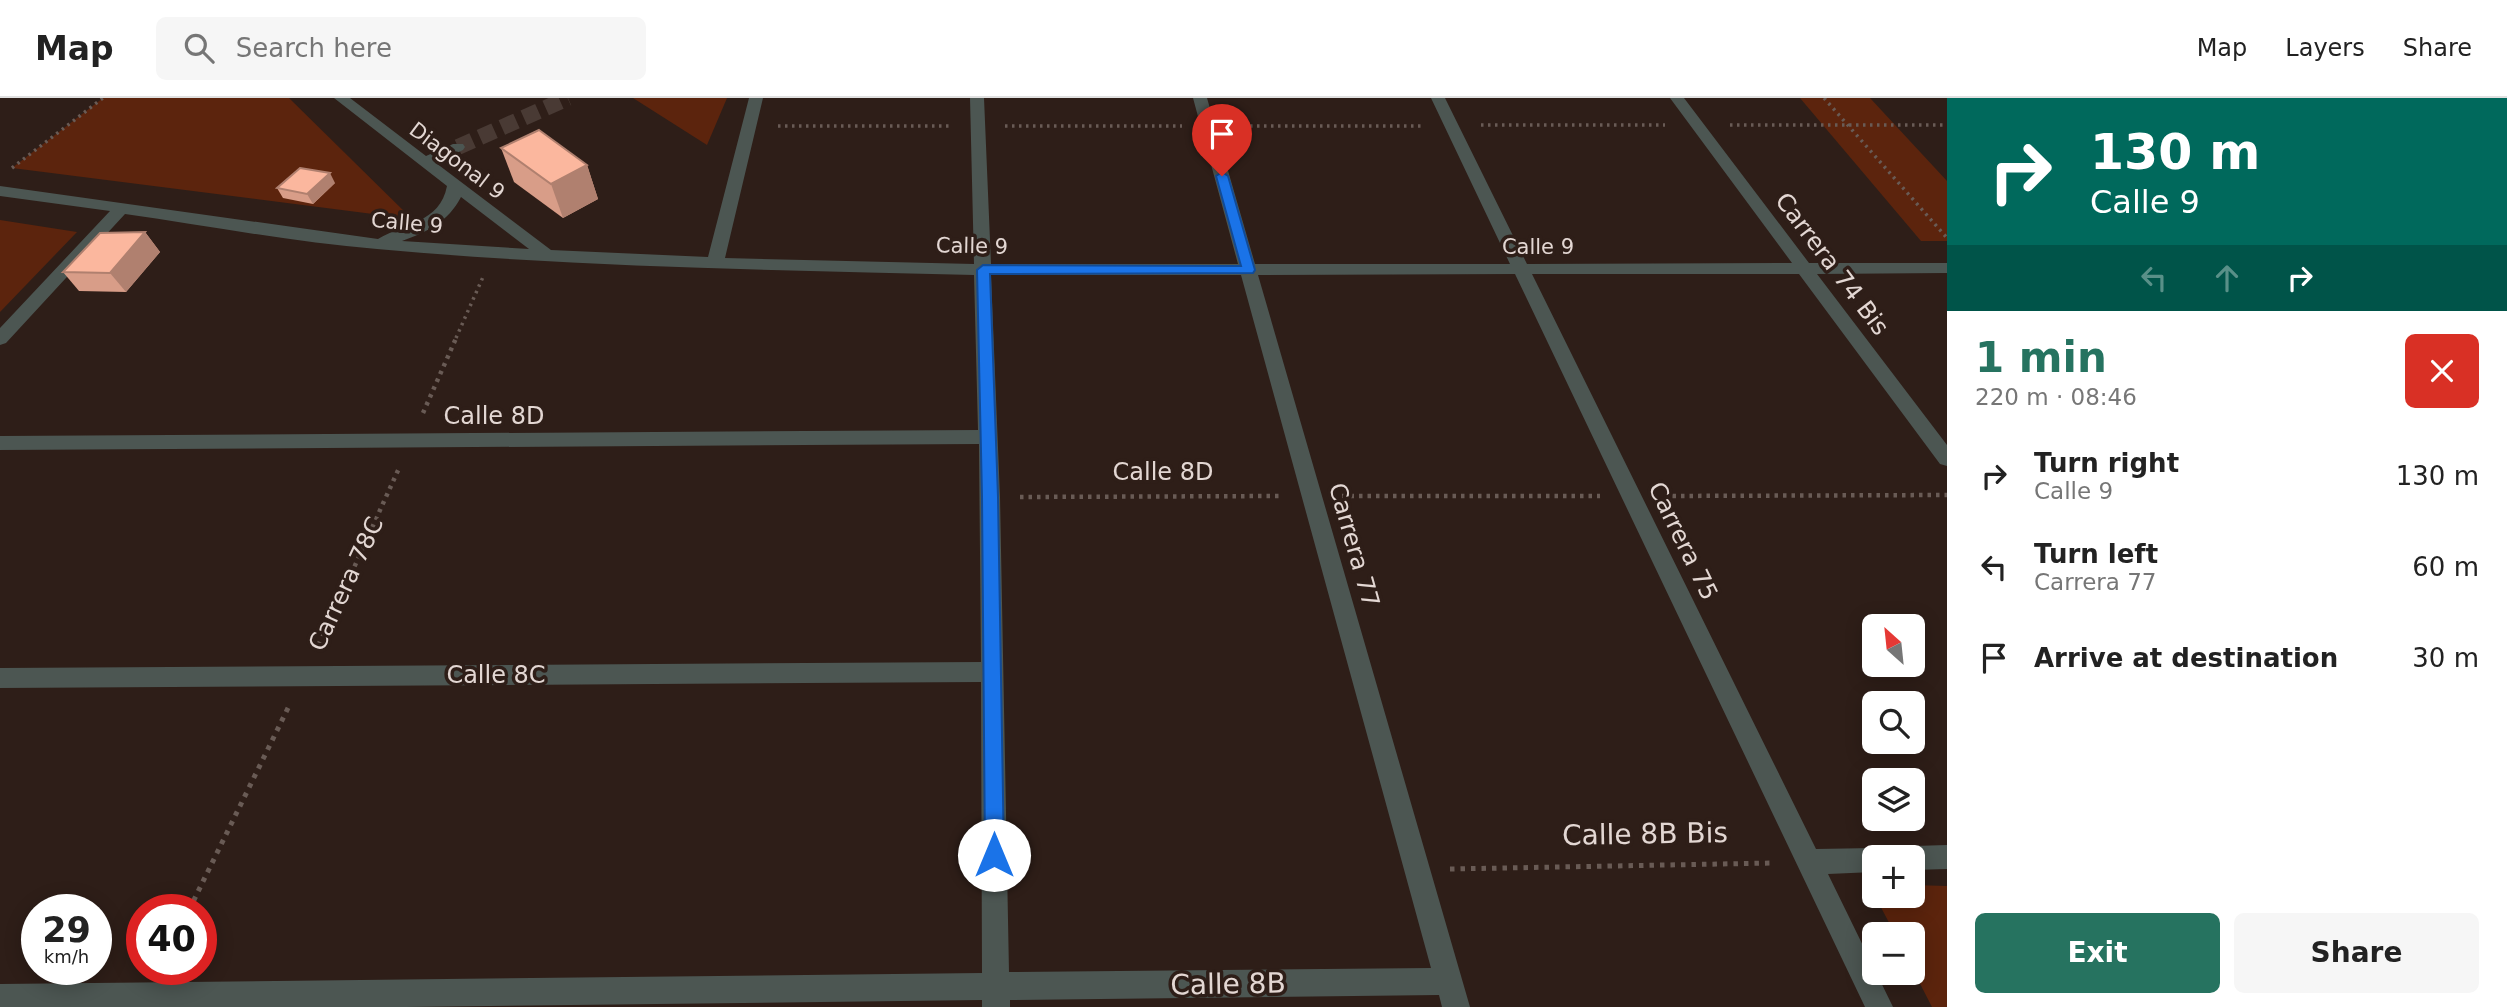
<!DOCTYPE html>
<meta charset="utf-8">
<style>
body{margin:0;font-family:"DejaVu Sans",sans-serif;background:#f6f6f6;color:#222;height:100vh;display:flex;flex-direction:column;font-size:26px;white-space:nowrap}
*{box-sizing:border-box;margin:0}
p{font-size:23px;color:#767676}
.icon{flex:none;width:38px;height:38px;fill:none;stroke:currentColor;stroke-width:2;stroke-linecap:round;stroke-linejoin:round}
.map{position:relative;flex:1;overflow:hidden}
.side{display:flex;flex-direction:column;background:#fff;width:560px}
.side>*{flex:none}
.guide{background:#00695c;color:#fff;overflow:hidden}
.needle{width:46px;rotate:333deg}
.controls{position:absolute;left:1862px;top:516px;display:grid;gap:14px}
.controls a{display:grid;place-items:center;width:63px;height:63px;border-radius:10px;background:#fff;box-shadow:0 4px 18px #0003;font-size:35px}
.speed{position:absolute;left:21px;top:796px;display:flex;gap:14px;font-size:35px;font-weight:700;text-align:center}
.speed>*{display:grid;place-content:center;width:91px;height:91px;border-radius:50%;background:#fff;box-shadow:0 4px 18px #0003;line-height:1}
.speed small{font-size:18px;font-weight:400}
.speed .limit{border:10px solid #d22;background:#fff;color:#111}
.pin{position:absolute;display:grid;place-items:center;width:60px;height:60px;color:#fff;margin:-72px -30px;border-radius:50% 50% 50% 0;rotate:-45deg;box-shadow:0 0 7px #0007}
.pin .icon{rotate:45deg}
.me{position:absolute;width:77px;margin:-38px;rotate:0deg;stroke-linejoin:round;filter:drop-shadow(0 0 5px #0008)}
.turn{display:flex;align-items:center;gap:24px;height:147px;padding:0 28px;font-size:32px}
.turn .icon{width:91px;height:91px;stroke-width:2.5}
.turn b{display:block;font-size:49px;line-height:60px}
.lanes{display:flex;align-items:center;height:66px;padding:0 28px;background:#0003;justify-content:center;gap:35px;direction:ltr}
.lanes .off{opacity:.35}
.round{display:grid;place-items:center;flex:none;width:74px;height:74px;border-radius:10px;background:#f6f6f6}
.headline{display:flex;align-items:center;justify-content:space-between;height:119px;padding:0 28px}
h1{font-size:42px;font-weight:700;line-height:52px;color:#267360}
.button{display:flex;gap:14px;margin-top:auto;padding:14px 28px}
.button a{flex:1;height:80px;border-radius:10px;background:#267360;color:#fff;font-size:28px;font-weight:700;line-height:80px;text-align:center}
.button a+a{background:#f6f6f6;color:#222}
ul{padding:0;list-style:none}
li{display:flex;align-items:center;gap:21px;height:91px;padding:0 28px}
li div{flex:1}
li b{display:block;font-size:26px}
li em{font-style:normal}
header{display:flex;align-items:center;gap:42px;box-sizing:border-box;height:98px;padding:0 35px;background:#fff;border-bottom:2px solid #e0e0e0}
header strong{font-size:33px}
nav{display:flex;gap:38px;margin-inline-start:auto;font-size:24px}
.search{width:490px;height:63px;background:#f6f6f6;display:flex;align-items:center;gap:18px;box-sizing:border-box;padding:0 24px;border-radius:10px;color:#767676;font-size:26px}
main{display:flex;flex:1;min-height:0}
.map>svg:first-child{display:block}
.green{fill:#5c240d}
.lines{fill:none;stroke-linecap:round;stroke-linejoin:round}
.minor-tunnel{stroke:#493a34;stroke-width:16;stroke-dasharray:16 8;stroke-linecap:butt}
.path-far2{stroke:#695b55;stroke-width:3.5;stroke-dasharray:2.5 4.5;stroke-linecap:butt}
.path-far1{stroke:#695b55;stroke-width:4.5;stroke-dasharray:3.5 5;stroke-linecap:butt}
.path{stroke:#695b55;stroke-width:5;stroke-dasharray:4.5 6;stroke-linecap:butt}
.minor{fill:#4c5652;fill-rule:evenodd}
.wall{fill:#d89d88}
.shaded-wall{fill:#b0806f}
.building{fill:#fbb79e;stroke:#b0806f;stroke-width:2}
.route{fill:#1a73e8;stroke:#114b97;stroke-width:2}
.labels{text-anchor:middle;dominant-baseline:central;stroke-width:7;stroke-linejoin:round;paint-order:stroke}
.far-street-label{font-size:21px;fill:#e3d7d3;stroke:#2e1e18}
.street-label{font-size:24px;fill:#e3d7d3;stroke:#2e1e18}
.near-street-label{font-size:28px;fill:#e3d7d3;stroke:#2e1e18}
</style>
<header>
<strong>Map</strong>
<div class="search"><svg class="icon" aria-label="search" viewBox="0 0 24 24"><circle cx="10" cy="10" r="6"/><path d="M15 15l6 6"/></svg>Search here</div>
<nav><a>Map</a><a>Layers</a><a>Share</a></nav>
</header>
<main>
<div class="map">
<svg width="1947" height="909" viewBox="0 0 1947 909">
<rect width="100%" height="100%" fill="#2e1e18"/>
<g class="green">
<polygon points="103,0 289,0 412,121 12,70"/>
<polygon points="633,0 727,0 707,47"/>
<polygon points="1800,0 1870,0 1947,83 1947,143 1921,143"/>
<polygon points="0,122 77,134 0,214"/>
<polygon points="1913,787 1947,788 1947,909 1932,909 1913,872 1913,836 1895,836 1875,798 1913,798"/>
</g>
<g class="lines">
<polyline class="minor-tunnel" points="458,49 568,0"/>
<g class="path-far2">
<polyline points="1824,0 1947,140"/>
<polyline points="1481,27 1665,27"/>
<polyline points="1730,27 1947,27"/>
<polyline points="778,28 951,28"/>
<polyline points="1005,28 1182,28"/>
<polyline points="1236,28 1423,28"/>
<polyline points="12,70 103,0"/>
<polyline points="456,240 483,179"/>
</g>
<g class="path-far1">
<polyline points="423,315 457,238"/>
<polyline points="1342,398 1600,398"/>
<polyline points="1664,398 1947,397"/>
<polyline points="1020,399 1281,398"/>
<polyline points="323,538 400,368"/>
</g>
<g class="path">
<polyline points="318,548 324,536"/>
<polyline points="1450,771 1774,765"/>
<polyline points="189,812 290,606"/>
</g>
<g class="minor">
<path d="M334,0h16l76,58 27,-12h10l2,3 -2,3 -27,13 115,87 157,7 41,-159h14l-38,160 249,6 -4,-166h14l7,166h247l-45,-166h14l48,166h255l-79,-166h14l82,166 265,-1 -122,-165h14l125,165h138v10l-130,1 130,171v21l-7,-2 -141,-190h-267l284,575 58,-1 9,3 3,7h-12v14l-46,2 65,133h-28l-350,-733 -257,1 212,732h-28l-3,-12 -429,5v7h-28v-7l-575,7h-407v-23l982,-11 -1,-291 -981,6v-20l981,-6 -2,-218 -979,6v-14l978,-6 -4,-155c-199,-5 -399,-8 -597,-26 -84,-7 -168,-23 -252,-35l-119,129 -6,2v-17l110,-117 -110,-15v-10l378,53c26,-16 62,-16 69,-53zM461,99l68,52 -127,-8c25,-9 46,-19 59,-44zM991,177h250l190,693 -422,4 -9,-475z"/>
<polygon points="1947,747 1947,771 1913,772 1913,760 1900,760 1904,751 1913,748"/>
</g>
</g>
<g class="wall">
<polygon points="501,50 587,67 598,101 563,120 514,84"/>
<polygon points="335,85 313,106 283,100 277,90"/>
<polygon points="145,134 160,154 126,194 79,193 63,174"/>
</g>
<g class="shaded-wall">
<polygon points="587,67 598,101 563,120 551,86"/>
<polygon points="330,75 335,85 313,106 307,96"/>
<polygon points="145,134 160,154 126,194 110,175"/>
</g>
<g class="building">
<polygon points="539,32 587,67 551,86 501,50"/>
<polygon points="300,70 330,75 307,96 277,90"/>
<polygon points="145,134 110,175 63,174 100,135"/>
</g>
<polygon class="route" points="1222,74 1228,78 1255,172 1253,175 990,176 998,399 1004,757 1001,764 994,766 987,764 985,757 982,399 977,172 983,167 1241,168 1216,78"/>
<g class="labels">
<g class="far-street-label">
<text transform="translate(457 63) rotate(37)">Diagonal 9</text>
<text transform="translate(407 125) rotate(5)">Calle 9</text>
<text transform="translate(972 148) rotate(1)">Calle 9</text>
<text x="1538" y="149">Calle 9</text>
</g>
<g class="street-label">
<text transform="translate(1832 166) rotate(53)">Carrera 74 Bis</text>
<text x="494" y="318">Calle 8D</text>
<text x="1163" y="374">Calle 8D</text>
<text transform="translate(1683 443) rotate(64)">Carrera 75</text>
<text transform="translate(1354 447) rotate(74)">Carrera 77</text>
<text transform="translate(346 486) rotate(-65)">Carrera 78C</text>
<text x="496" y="577">Calle 8C</text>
</g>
<g class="near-street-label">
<text transform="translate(1645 736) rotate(-1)">Calle 8B Bis</text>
<text transform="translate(1228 886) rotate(-1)">Calle 8B</text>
</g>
</g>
</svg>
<div class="controls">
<a><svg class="needle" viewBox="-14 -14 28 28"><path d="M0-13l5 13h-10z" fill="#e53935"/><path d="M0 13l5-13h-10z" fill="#767676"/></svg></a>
<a><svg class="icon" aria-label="search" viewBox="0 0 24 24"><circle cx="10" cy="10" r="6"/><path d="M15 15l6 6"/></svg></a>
<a><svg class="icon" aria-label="layers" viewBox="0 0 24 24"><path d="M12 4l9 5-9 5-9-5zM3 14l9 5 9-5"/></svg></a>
<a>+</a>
<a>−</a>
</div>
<div class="speed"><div>29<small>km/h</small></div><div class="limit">40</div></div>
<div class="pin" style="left:1222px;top:78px;background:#d93025"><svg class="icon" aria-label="arrive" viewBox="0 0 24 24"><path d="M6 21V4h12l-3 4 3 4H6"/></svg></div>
<svg class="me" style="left:994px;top:757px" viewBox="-20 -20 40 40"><circle r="19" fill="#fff"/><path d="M0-13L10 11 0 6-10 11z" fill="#1a73e8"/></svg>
</div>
<section class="side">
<div class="guide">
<div class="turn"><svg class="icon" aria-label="right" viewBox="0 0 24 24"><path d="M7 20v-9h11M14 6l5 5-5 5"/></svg><div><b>130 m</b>Calle 9</div></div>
<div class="lanes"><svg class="icon off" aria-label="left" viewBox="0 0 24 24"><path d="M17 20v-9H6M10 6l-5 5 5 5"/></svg><svg class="icon off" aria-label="ahead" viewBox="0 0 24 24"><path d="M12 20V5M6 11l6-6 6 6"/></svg><svg class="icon" aria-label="right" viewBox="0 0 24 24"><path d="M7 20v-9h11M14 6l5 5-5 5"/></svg></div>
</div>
<div class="headline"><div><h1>1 min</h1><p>220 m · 08:46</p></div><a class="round" style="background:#d93025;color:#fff"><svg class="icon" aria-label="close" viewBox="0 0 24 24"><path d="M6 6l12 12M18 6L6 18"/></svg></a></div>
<ul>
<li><svg class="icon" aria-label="right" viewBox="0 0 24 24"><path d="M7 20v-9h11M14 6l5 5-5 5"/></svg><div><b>Turn right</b><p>Calle 9</p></div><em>130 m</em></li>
<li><svg class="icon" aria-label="left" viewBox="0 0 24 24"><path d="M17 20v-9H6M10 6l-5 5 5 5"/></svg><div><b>Turn left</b><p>Carrera 77</p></div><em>60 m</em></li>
<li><svg class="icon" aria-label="arrive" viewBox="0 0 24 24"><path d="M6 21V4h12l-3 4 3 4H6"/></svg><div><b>Arrive at destination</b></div><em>30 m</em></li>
</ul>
<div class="button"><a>Exit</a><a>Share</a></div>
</section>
</main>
